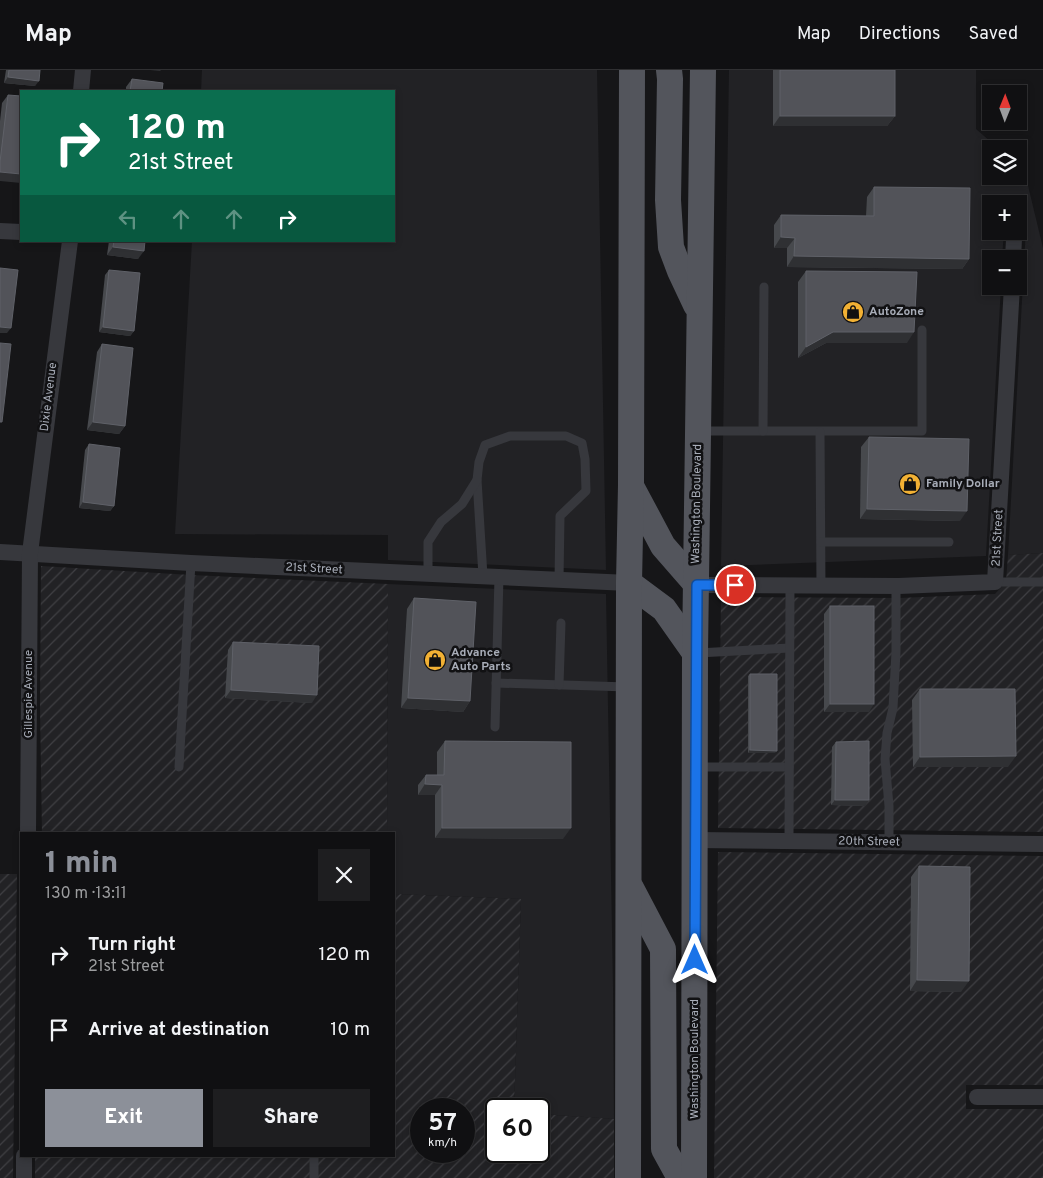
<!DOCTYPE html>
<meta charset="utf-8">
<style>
body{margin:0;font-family:Overpass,sans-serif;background:#1e1e20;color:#f1f3f6;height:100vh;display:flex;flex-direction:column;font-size:19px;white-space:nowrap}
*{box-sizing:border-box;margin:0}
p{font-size:16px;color:#9c9d9f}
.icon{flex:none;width:28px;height:28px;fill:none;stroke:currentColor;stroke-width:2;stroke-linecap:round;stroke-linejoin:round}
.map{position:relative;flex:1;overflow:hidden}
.panel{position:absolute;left:20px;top:762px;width:375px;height:325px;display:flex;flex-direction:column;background:#101012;border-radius:0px;box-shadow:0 2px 8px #0003,0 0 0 1px #303032}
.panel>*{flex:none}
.hud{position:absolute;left:20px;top:20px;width:375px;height:152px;border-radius:0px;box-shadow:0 2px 8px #0003,0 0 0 1px #303032;background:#0b6e4f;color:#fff;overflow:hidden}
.needle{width:32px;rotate:1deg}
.buttons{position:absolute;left:982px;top:15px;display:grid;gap:10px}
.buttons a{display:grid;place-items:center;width:45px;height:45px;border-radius:0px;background:#101012;box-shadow:0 2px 8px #0003,0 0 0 1px #303032;font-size:25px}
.speed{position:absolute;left:410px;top:1028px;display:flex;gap:10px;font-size:25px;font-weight:700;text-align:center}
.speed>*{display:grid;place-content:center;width:65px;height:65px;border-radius:50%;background:#101012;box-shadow:0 2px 8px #0003,0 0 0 1px #303032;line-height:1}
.speed small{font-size:12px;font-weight:400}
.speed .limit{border:2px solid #111;border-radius:8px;background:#fff;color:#111}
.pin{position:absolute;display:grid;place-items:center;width:42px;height:42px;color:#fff;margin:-21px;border:2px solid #fff;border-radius:50%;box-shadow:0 1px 5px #0007}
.me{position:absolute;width:55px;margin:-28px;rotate:0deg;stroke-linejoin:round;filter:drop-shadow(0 0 4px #0008)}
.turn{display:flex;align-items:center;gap:18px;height:105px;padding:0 25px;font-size:22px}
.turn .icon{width:65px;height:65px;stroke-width:2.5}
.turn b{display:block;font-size:35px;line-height:42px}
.lanes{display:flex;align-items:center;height:48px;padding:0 25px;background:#0003;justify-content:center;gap:25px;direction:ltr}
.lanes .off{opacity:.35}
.round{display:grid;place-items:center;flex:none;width:52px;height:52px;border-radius:0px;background:#1e1e20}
.overview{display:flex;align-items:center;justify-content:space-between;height:85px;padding:0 25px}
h1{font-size:30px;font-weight:800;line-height:38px;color:#8c9099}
.action{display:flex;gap:10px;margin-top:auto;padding:10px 25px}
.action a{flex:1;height:58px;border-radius:0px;background:#8c9099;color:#fff;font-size:20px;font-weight:800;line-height:58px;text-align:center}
.action a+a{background:#1e1e20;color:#f1f3f6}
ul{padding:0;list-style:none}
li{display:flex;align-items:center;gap:15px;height:75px;padding:0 25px}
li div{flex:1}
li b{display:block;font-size:19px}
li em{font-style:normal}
header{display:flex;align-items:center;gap:30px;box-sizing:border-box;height:70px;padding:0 25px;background:#101012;border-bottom:1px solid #303032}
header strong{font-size:24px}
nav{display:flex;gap:28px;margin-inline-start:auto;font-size:18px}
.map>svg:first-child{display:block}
.built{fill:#222225}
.industrial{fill:url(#industrial-furrows);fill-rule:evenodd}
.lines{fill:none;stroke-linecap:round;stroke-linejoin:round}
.lane{stroke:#37383d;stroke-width:9}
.street{stroke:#37383d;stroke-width:16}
.primary{stroke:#53555c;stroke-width:26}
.wall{fill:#47494d}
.shaded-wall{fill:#2f3033}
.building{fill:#525359;stroke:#5f6168}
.route-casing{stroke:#114b97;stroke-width:12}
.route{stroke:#1a73e8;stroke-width:9}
.labels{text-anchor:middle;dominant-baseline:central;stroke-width:5;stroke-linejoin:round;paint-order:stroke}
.poi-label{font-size:12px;font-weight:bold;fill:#a8adb8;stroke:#111113;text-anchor:start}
.street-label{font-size:12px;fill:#a8adb8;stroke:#111113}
</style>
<header>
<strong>Map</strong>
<nav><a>Map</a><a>Directions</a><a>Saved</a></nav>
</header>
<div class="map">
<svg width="1043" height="1108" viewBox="0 0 1043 1108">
<defs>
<pattern id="industrial-furrows" width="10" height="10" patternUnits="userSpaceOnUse" patternTransform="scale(1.25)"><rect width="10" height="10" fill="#222225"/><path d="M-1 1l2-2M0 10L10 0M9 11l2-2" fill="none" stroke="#3f3f43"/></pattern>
</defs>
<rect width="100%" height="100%" fill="#161618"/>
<g class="built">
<polygon points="202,0 597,0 606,500 388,490 388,465 175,464 192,171 394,171 394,21 201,21"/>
<polygon points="729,0 976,0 976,59 999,79 991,79 991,106 1019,106 1019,95 1024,99 1043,178 1043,483 1008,485 1026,157 1019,157 1019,134 991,134 991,161 1004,161 1002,189 991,189 991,216 1001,216 986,486 721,496"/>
<polygon points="388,514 606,524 613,917 614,1049 539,1044 539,1039 514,1039 521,829 394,824 394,764 387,764"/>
</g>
<g class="industrial">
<polygon points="1043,483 1043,762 718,758 721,527 899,528 995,524 1006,512 1008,485"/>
<polygon points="41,496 191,505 388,514 387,764 42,764 40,636"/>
<polygon points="718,782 1043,786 1043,1015 966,1015 966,1039 1043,1039 1043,1108 714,1108"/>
<polygon points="0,804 17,804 13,1108 0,1108"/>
<path d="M394,824l127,5 -7,210h-18v42h43v-37l75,5v59h-579v-22h359zM421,1039h43v42h-43z"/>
</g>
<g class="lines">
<g class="lane">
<polyline points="701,361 922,361 922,260"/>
<polyline points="763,361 764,217"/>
<polyline points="820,362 821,517"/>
<polyline points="477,410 483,506"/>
<polyline points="821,472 949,472"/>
<polyline points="428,504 428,472 441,452 462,434 477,410 479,392 485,375 510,366 566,366 582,373 585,389 586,421 560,446 559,510"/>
<polyline points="995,512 1043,512"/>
<polyline points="698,583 789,578"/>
<polyline points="496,613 628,617"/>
<polyline points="559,615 561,553"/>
<polyline points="495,657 499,507"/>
<polyline points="179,697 191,493"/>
<polyline points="696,697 789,697"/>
<polyline points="789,770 790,516"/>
<polyline points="889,773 889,736 885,689 887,663 893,638 896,582 896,516"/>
<polyline points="314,1086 314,1108"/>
</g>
<g class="street">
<polyline points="81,21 83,0"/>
<polyline points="0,161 21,162"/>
<polyline points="1013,189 1014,169"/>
<polyline points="0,482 191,493 629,513"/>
<polyline points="697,515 899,516 995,512 1012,216"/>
<polyline points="28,764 30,483 70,171"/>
<polyline points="696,770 1043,774"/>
<polyline points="977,1027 1043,1027"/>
<polyline points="24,1108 24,1086"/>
</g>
<g class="primary">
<polyline points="669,0 670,9 668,130 671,177 680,201 696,235"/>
<polyline points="631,416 663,476 697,515"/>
<polyline points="629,513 664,539 695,583"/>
<polyline points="631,818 663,879 664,1079 680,1108"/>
<polyline points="628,1108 629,513 631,415 632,0"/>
<polyline points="694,1108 695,583 703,0"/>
</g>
</g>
<g class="wall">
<polygon points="6,0 40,0 35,16 4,13"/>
<polygon points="773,0 895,0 895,46 887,56 773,56"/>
<polygon points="132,9 162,21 126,21 126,17"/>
<polygon points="8,25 0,111 0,51 2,33"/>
<polygon points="874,117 969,189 962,199 787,197 787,178 774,178 774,155 781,145 866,146 867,127"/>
<polygon points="109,171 145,171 138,189 107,185"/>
<polygon points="109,200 134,261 130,266 99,262 105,205"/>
<polygon points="806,201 907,273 826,273 798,288 798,212"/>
<polygon points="102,274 125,356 119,364 87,360 97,282"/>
<polygon points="869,367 960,451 860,449 861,377"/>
<polygon points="89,374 114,436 110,441 79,438 85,380"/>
<polygon points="414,528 470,631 463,642 401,638 407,539"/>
<polygon points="830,536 869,642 824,642 824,544"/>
<polygon points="233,572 312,633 225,628 228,580"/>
<polygon points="750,604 775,683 748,683 748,606"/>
<polygon points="920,619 1008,697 913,697 912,630"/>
<polygon points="445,671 563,769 435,768 435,725 418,725 418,715 426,705 437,705 437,682"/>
<polygon points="836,672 865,736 831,735 832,677"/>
<polygon points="919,796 961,922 910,921 911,807"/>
</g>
<g class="shaded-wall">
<polygon points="150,0 161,0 160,1"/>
<polygon points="8,7 39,11 35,16 4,13"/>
<polygon points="780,46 895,46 887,56 773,56"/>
<polygon points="0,102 21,104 21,113 0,111"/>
<polygon points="781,167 795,168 787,178 774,178"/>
<polygon points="113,177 144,181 138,189 107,185"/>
<polygon points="794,186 969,189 962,199 787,197"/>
<polygon points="0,257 11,258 7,263 0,263"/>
<polygon points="103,257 134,261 130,266 99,262"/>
<polygon points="833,262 914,262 907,273 826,273 798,288 806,277"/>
<polygon points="93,352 125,356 119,364 87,360"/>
<polygon points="83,432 114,436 110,441 79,438"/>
<polygon points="867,439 967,441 960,451 860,449"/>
<polygon points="231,620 317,625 312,633 225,628"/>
<polygon points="408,628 470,631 463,642 401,638"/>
<polygon points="830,634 874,634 869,642 824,642"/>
<polygon points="750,680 777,681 775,683 748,683"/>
<polygon points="1016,686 1008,697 913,697 920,687"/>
<polygon points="425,714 442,715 435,725 418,725"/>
<polygon points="835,730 869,730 865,736 831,735"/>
<polygon points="442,758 571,758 563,769 435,768"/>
<polygon points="917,910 969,911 961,922 910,921"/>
</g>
<g class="building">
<polygon points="9,0 40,0 39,11 8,7"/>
<rect x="780" y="0" width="115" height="46"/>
<polygon points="132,9 163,13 162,21 130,21"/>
<polygon points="8,25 21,26 21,104 0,102 0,92"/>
<polygon points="874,117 970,118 969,189 794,186 795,168 781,167 781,145 874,146"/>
<polygon points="114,171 145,171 144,181 113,177"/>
<polygon points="0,198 18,200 11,258 0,257"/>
<polygon points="109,200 140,203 134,261 103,257"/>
<polygon points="806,201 917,202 914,262 833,262 806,277"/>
<polygon points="0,273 11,274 2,352 0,352"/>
<polygon points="102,274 133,278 125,356 93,352"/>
<polygon points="869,367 969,369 967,441 867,439"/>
<polygon points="89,374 120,378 114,436 83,432"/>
<polygon points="414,528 476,532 470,631 408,628"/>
<rect x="830" y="536" width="44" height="98"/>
<polygon points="233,572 319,576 317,625 231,620"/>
<polygon points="750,604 777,604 777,681 750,680"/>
<polygon points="920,619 1015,619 1016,686 920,687"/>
<polygon points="445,671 571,672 571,758 442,758 442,715 425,714 426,705 444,705"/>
<polygon points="869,671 869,730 835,730 836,672"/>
<polygon points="919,796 970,797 969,911 917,910"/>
</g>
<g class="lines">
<g class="route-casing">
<polyline id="route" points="695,890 697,515 735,515"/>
</g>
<use href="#route" class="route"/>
</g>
<defs>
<g id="shop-disc" transform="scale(1.125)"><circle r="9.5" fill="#f2b134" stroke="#111113"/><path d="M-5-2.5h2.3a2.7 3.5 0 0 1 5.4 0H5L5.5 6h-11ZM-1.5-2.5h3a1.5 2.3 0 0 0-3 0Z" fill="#111"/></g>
</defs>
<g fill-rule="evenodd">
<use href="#shop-disc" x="853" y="242"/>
<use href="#shop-disc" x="910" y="414"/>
<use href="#shop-disc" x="435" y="590"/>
</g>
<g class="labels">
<g class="poi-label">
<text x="869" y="242">AutoZone</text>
<text x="926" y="414">Family Dollar</text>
<text x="451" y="583">Advance<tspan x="451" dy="14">Auto Parts</tspan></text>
</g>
<g class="street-label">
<text transform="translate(49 327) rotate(-83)">Dixie Avenue</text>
<text transform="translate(697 434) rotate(-89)">Washington Boulevard</text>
<text transform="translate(998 468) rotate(-87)">21st Street</text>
<text transform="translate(314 499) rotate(3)">21st Street</text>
<text transform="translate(29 624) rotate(-90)">Gillespie Avenue</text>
<text transform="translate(869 772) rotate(1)">20th Street</text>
<text transform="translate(695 989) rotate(-90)">Washington Boulevard</text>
</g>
</g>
</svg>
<div class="buttons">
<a><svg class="needle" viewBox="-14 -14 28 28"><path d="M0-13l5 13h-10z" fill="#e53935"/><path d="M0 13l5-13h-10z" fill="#9c9d9f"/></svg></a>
<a><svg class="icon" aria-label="layers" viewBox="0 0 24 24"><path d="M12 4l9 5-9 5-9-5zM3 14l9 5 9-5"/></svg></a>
<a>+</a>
<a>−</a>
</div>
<div class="speed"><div>57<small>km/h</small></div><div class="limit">60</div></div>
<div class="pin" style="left:735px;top:515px;background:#d93025"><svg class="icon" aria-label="arrive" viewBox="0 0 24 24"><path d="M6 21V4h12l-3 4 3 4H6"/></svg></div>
<svg class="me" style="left:695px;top:890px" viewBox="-20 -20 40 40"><path d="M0-17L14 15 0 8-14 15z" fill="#1a73e8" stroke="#fff" stroke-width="4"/></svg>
<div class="hud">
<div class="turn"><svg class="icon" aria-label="right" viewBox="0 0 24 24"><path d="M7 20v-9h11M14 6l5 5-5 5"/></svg><div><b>120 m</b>21st Street</div></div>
<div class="lanes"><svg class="icon off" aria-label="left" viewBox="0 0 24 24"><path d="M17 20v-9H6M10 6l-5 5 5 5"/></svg><svg class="icon off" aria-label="ahead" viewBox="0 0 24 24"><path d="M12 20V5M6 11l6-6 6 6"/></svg><svg class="icon off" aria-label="ahead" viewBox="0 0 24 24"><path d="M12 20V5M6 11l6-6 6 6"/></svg><svg class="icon" aria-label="right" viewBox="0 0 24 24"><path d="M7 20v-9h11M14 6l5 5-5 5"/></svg></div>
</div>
<section class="panel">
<div class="overview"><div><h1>1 min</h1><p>130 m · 13:11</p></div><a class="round"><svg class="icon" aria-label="close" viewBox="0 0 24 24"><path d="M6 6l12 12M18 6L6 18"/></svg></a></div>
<ul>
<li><svg class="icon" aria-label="right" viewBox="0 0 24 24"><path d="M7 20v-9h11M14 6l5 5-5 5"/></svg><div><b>Turn right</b><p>21st Street</p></div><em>120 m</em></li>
<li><svg class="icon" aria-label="arrive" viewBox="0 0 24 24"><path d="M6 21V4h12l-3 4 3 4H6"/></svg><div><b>Arrive at destination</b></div><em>10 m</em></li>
</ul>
<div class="action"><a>Exit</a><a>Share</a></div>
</section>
</div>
